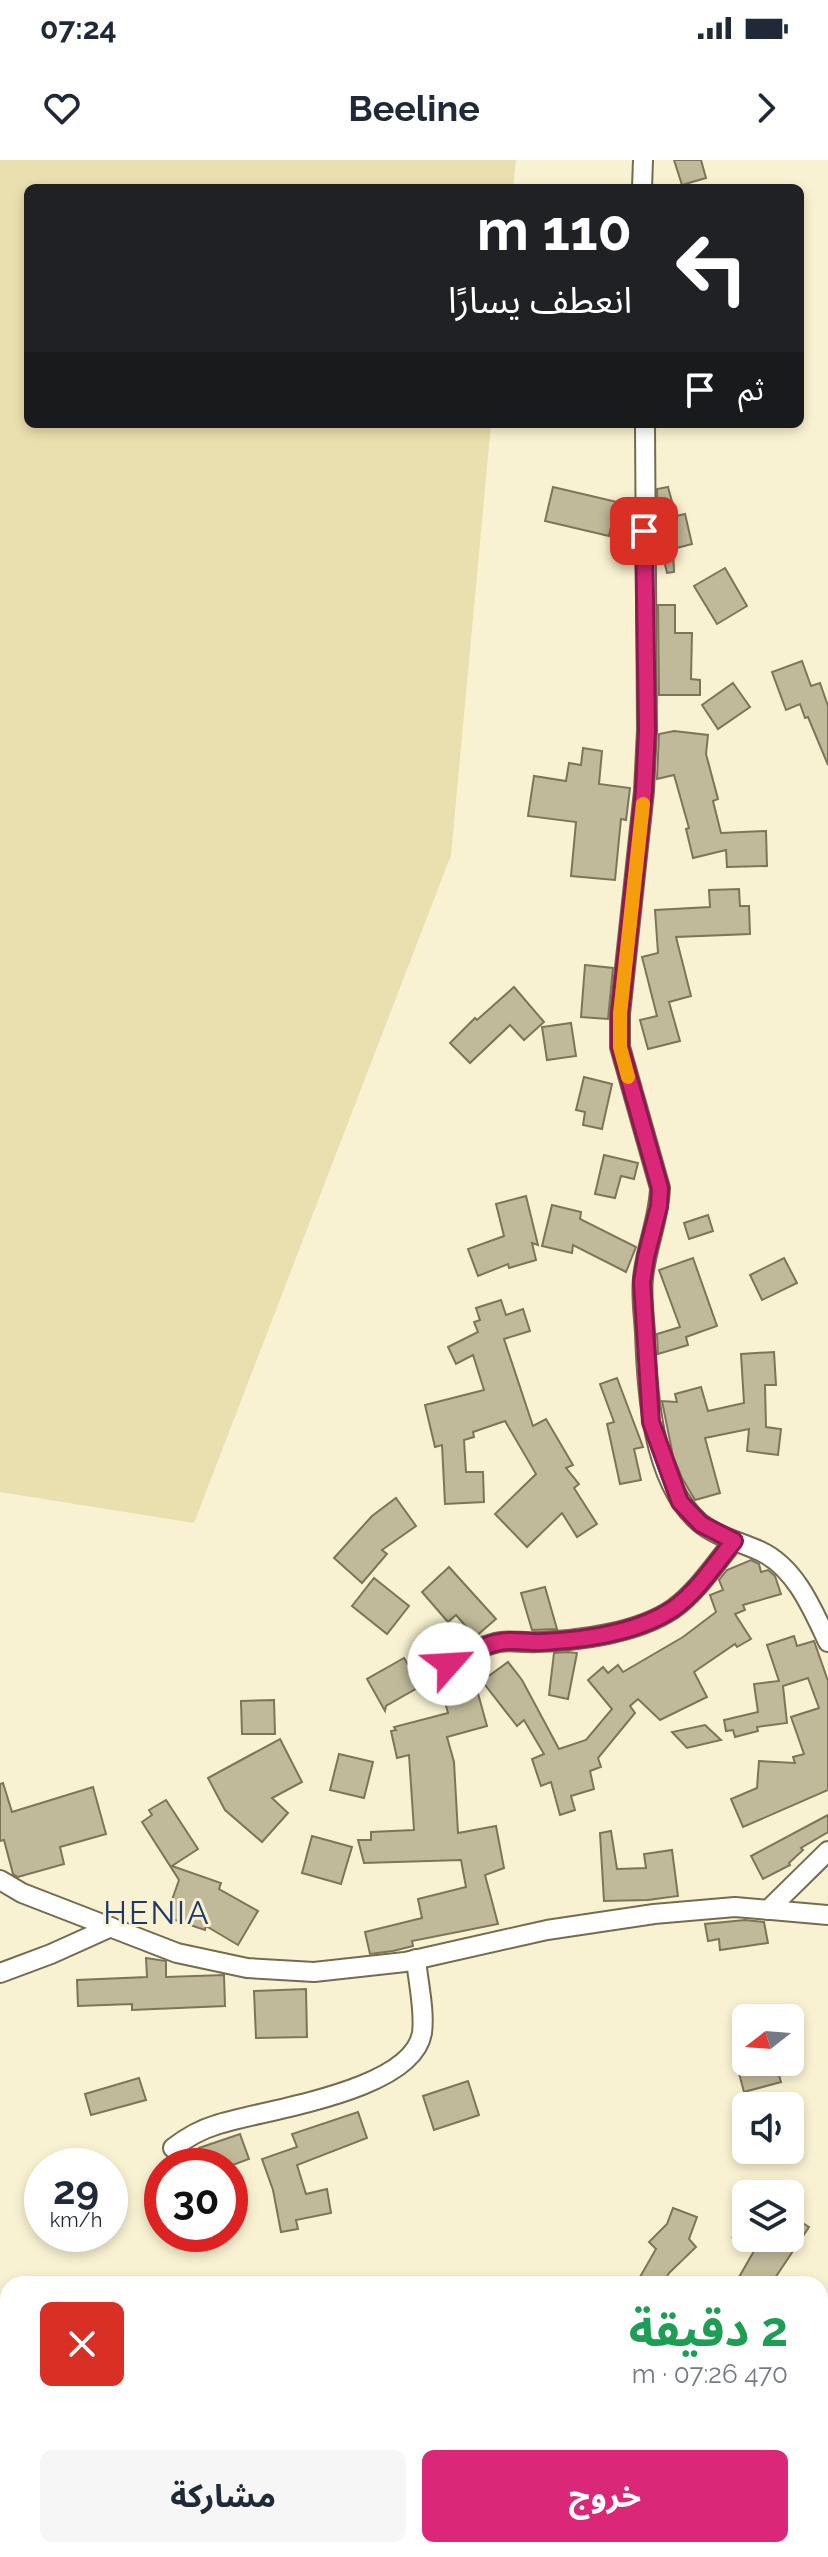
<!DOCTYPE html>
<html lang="ar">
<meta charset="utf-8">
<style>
body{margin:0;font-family:Raleway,"Noto Sans Arabic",sans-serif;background:#f6f6f7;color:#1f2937;direction:rtl;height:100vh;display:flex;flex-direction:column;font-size:30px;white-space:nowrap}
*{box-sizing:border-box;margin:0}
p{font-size:26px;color:#747a83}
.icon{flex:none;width:44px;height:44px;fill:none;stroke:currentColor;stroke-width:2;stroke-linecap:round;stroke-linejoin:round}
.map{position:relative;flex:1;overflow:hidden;direction:ltr}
.side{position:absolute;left:0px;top:2116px;width:828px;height:282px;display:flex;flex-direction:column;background:#fff;border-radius:24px 24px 0 0;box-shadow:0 4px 12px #0003;direction:rtl}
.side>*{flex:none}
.guide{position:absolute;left:24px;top:24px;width:780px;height:244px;border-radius:12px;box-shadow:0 4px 12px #0003;direction:rtl;background:#202124;color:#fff;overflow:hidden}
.needle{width:52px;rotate:253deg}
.fabs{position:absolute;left:732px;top:1844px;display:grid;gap:16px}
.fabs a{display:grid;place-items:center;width:72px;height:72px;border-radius:12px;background:#fff;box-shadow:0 4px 12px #0003;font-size:40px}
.speed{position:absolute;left:24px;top:1988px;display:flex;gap:16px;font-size:40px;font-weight:700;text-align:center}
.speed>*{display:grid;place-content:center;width:104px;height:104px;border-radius:50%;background:#fff;box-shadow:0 4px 12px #0003;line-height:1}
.speed small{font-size:20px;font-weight:400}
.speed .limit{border:12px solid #d22;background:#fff;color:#111}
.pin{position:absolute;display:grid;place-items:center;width:68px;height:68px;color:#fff;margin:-34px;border-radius:16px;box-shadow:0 4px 12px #0006}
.me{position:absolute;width:88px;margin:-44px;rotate:64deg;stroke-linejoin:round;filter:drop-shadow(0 0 6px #0008)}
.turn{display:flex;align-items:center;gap:28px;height:168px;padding:0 40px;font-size:36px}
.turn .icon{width:104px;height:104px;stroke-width:2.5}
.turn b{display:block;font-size:56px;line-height:68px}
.then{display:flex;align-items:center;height:76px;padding:0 40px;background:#0003;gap:16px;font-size:30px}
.round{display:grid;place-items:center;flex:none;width:84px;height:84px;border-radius:12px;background:#f6f6f7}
.head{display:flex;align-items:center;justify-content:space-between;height:136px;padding:0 40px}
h1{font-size:48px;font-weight:700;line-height:60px;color:#1e9e55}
.button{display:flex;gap:16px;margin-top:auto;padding:16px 40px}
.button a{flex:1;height:92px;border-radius:12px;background:#db2777;color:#fff;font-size:32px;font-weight:700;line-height:92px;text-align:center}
.button a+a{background:#f6f6f7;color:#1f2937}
.status{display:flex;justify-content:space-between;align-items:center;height:56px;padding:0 40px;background:#fff;direction:ltr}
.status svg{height:22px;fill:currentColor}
header{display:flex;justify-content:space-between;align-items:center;height:104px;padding:0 40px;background:#fff;font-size:36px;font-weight:700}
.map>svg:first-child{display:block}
.green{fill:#eadfae}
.building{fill:#c0b99a;stroke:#7c7559;stroke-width:2}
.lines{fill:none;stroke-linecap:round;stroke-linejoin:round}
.street-casing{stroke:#736c50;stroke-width:22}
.secondary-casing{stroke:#736c50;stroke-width:30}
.street{stroke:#fff;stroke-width:18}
.secondary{stroke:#fff;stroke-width:26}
.route-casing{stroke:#8e194d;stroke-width:20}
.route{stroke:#db2777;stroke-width:14}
.slow{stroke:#f59e0b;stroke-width:14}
.labels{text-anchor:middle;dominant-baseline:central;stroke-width:6;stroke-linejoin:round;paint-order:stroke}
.quarter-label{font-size:32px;letter-spacing:2px;fill:#1c386f;stroke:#f9f2d2}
</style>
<div class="status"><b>07:24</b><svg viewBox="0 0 49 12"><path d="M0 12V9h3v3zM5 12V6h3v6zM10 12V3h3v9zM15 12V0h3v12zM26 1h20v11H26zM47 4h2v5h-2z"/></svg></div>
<header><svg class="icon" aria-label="forward" viewBox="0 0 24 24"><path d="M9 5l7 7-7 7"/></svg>Beeline<svg class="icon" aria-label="heart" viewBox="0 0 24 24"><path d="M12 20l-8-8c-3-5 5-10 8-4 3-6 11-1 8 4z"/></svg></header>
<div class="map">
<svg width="828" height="2397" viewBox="0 0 828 2397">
<rect width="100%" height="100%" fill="#f9f2d2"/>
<g class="green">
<polygon points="0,0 516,0 513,28 28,28 28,264 491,264 451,695 194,1363 0,1332"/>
<polygon points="8,2207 8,2390 529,2390 532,2397 0,2397 0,2208"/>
</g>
<g class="building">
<polygon points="674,0 701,0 706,18 682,25"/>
<polygon points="553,327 617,342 609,376 545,361"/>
<polygon points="668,327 676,356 685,354 692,384 673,389 674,412 667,413 658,375 657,329"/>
<polygon points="725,408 747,446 717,464 694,426"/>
<polygon points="658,445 675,445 675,473 692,473 691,519 700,520 700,535 659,535"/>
<polygon points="802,501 811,526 820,523 828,546 828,605 808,557 805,558 800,544 786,550 772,512"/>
<polygon points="733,523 750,547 718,569 702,545"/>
<polygon points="674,571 708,575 706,594 718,639 713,641 721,673 766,671 767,706 727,707 726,690 693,698 686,669 689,668 674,615 657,619 659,574"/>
<polygon points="583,588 602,591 599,624 630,628 626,660 621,659 615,720 571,716 576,662 528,656 534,616 566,621 569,603 581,605"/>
<polygon points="739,729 740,746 749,746 750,774 676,777 691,836 669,842 680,881 648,889 640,860 657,856 642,797 658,793 655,750 710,747 709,730"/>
<polygon points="585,805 613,808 608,859 581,857"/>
<polygon points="514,827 544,862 524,880 510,865 470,903 450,883 475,858 477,860"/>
<polygon points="571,863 576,896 547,900 542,867"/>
<polygon points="584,917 612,924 602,969 583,965 585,952 576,950"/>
<polygon points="604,995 638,1003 634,1019 621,1016 615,1038 595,1034"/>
<polygon points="526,1036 538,1085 532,1083 536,1100 509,1108 508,1104 478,1116 468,1089 504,1076 496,1044"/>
<polygon points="552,1045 581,1052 580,1059 636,1087 626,1112 573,1085 572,1093 542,1086"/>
<polygon points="708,1055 713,1071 689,1079 684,1063"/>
<polygon points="693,1098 717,1166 686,1177 688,1185 658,1194 657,1174 680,1167 659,1110"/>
<polygon points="784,1098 797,1123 762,1140 750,1115"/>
<polygon points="501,1140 506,1155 523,1149 530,1171 504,1179 533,1266 546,1259 573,1305 566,1308 579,1324 574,1328 597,1364 577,1377 562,1353 527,1387 495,1354 536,1314 505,1261 473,1272 474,1277 464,1280 466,1312 483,1312 484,1342 445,1344 442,1285 435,1287 425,1245 484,1230 473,1195 456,1204 448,1187 478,1172 474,1162 480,1160 476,1148"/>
<polygon points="774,1192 776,1225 765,1225 766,1267 781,1269 778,1295 747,1291 749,1269 705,1278 720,1333 695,1340 682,1318 673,1296 662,1241 677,1242 675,1234 701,1227 708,1251 744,1243 741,1194"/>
<polygon points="617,1218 643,1287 634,1289 641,1320 620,1324 607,1264 614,1262 600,1224"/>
<polygon points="396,1338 416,1366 382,1390 387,1394 362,1423 334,1398 372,1356"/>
<polygon points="751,1400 759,1404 761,1412 768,1410 775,1416 781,1434 743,1445 745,1450 735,1454 751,1479 737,1487 735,1484 694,1512 707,1537 660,1560 638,1539 630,1546 635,1553 598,1598 601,1607 590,1611 594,1629 571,1636 575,1650 560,1655 551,1622 541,1626 532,1599 544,1594 524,1560 517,1566 482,1521 508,1502 522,1520 559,1589 586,1580 612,1549 588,1520 603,1507 608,1513 618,1505 623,1512 683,1477 716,1452 710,1435 723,1430 719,1420 727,1410"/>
<polygon points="449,1407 496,1459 475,1477 456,1455 448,1462 422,1432"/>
<polygon points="374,1418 409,1446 387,1474 352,1446"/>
<polygon points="545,1427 557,1469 532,1470 521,1433"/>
<polygon points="794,1476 797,1486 814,1481 828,1521 828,1630 743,1667 731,1639 757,1628 759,1601 795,1603 793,1597 804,1594 791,1557 819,1548 808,1518 783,1526 787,1563 757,1567 758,1571 735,1577 733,1570 726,1571 724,1560 758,1552 754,1524 779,1521 767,1485"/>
<polygon points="568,1492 577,1493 568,1539 549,1535 554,1493"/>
<polygon points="404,1498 421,1526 386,1546 385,1551 367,1519"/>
<polygon points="471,1508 487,1566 447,1577 454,1602 458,1673 496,1666 504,1708 485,1715 498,1764 412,1781 413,1786 393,1791 370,1794 365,1772 422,1758 418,1739 466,1727 461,1700 364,1703 358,1680 371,1680 371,1672 414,1670 409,1595 397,1598 391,1571 396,1570 394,1567 448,1553 438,1517 454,1515"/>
<polygon points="274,1540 275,1574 242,1574 241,1541"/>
<polygon points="705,1565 721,1580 687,1588 672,1572"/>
<polygon points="280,1579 302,1622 272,1638 288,1653 262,1682 225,1650 208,1618"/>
<polygon points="339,1594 373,1602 364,1638 330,1630"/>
<polygon points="3,1623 12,1652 93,1627 106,1674 60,1687 64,1704 18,1717 13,1714 4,1680 0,1681 0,1624"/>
<polygon points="166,1640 198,1689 172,1706 221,1723 219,1729 258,1751 238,1785 206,1766 205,1770 166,1757 179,1720 142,1662 152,1655 149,1650"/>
<polygon points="828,1655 828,1672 801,1688 803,1690 789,1703 790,1705 763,1719 751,1696"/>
<polygon points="611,1671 617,1709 646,1708 644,1694 672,1690 678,1736 648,1740 604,1741 600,1673"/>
<polygon points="312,1676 352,1687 341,1724 302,1713"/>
<polygon points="745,1760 764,1762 768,1783 720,1790 719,1779 708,1781 705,1764"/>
<polygon points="146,1798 166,1801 166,1817 224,1815 225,1846 132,1850 132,1844 78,1846 77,1820 147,1817"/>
<polygon points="306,1829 307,1877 256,1878 254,1831"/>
<polygon points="736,1902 775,1902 781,1922 744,1932"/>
<polygon points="139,1918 146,1940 91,1955 85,1934"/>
<polygon points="468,1921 479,1955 434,1970 423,1936"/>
<polygon points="358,1952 367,1978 297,2005 306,2034 327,2029 331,2053 296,2060 298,2069 281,2072 273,2030 262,1999 297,1987 292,1974"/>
<polygon points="240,1974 249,1999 230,2006 205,2006 199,1988"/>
<polygon points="673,2048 697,2057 689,2079 696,2087 669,2113 663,2124 636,2124 656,2089 649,2082 667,2064"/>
<polygon points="790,2055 809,2067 771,2124 735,2124 754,2091 734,2078 790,2078"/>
</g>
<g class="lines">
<g class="street-casing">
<g id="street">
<polyline points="642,28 643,0"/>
<path d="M645,264l2,306 -3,61 -24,223v33l40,141c-1,31 -14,59 -17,90 -2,18 1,37 2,55 2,58 7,148 54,189 16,14 41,20 61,29 35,16 52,57 68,91"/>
<path d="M449,1504c16,-8 33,-19 51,-22 11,-2 24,1 36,0 42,-1 102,-9 137,-33 24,-17 42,-45 61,-68"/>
<polyline points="0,1720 22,1733 177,1793 247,1808 314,1812 405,1802 547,1770 654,1754 735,1747 828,1755"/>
<polyline points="768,1750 828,1691"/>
<polyline points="0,1813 51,1794 111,1767"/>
<path d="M173,1988c13,-10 26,-18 43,-23 49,-16 196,-33 206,-92 3,-23 -4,-51 -6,-74"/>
<polyline points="462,2397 464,2390"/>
</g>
</g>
<g class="secondary-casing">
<g id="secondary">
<polyline points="820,2198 828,2194"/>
<polyline points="651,2397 652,2390"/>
</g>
</g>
<use href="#street" class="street"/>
<use href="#secondary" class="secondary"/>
</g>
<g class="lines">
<g class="route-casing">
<path id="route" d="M449,1504c16,-8 33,-19 51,-22 13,-3 29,1 43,0 41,-2 94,-9 130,-33 24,-17 42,-45 61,-68l-33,-17 -21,-22 -29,-80 -9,-140 4,-25 13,-51 1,-18 -40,-141v-33l24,-223 3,-61 -3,-199"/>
</g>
<use href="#route" class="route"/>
<polyline class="slow" points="628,917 620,887 620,854 643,644"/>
</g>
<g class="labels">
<g class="quarter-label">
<text x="157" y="1752">HENIA</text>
</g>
</g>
</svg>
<div class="fabs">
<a><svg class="needle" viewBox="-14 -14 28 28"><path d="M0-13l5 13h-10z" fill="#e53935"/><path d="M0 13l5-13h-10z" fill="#747a83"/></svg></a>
<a><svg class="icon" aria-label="sound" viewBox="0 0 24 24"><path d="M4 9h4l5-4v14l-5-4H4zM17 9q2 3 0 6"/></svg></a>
<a><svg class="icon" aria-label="layers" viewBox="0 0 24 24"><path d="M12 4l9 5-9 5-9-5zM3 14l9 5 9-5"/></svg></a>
</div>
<div class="speed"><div>29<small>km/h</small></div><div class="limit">30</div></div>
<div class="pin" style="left:644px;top:371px;background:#d93025"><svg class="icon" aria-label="arrive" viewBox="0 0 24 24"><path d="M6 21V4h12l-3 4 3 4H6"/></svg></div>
<svg class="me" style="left:449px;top:1504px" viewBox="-20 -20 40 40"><circle r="19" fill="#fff"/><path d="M0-13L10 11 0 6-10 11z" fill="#db2777"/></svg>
<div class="guide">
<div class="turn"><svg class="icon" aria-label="left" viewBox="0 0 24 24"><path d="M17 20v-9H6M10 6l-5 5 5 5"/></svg><div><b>110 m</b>انعطف يسارًا</div></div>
<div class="then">ثم<svg class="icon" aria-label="arrive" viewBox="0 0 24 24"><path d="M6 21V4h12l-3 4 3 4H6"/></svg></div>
</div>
<section class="side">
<div class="head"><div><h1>2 دقيقة</h1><p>470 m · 07:26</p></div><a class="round" style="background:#d93025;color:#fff"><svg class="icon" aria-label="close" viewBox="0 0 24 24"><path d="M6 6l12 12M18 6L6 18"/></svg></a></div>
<div class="button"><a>خروج</a><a>مشاركة</a></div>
</section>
</div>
